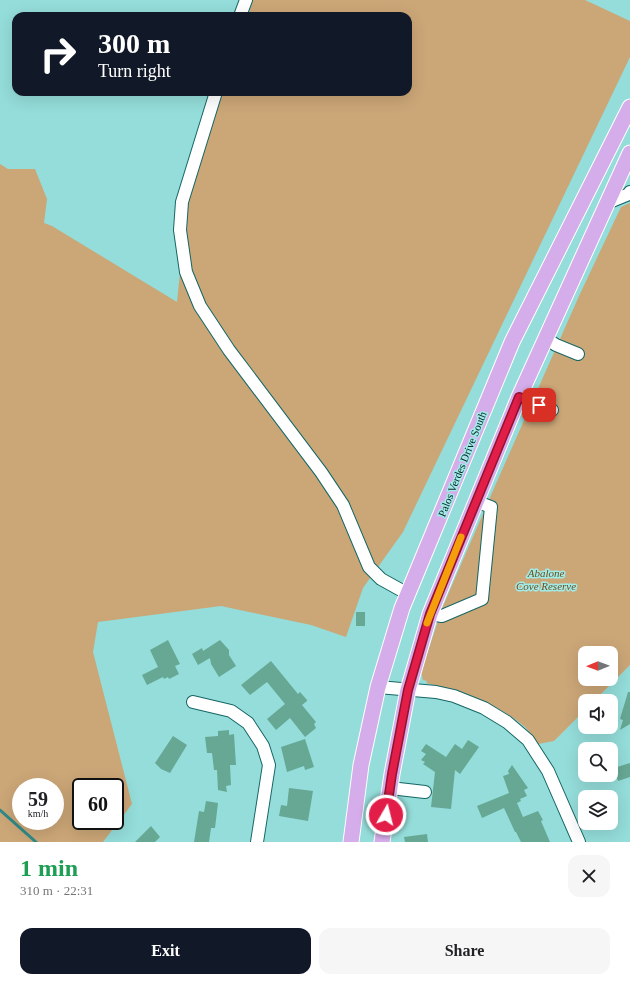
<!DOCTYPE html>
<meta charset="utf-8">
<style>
body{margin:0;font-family:Georgia,serif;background:#f6f6f6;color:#202124;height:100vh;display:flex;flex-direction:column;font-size:15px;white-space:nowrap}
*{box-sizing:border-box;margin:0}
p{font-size:13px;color:#757577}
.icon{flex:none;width:22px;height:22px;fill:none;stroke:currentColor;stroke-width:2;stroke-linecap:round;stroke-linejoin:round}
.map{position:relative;height:842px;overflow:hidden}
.side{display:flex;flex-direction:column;background:#fff;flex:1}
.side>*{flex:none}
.top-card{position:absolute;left:12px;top:12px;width:400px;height:84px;border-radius:12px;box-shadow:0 4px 16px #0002;background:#111827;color:#fff;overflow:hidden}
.needle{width:26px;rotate:269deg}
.controls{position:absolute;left:578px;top:646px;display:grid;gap:8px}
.controls a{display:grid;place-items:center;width:40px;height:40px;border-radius:8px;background:#fff;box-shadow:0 4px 16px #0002;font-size:20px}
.speed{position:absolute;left:12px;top:778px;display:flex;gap:8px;font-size:20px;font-weight:700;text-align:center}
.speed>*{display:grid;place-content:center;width:52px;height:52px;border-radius:50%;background:#fff;box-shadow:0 4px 16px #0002;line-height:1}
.speed small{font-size:10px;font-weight:400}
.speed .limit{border:2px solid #111;border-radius:6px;background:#fff;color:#111}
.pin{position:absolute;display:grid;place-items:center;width:34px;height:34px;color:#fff;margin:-17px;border-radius:8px;box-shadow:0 2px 6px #0006}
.me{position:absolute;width:44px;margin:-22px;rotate:8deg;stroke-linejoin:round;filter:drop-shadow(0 0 3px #0008)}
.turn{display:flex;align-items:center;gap:14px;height:84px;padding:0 20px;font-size:18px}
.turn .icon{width:52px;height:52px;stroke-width:2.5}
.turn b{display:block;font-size:28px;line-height:34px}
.round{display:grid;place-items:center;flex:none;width:42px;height:42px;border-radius:12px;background:#f6f6f6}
.overview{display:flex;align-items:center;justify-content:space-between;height:68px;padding:0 20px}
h1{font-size:24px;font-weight:800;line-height:30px;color:#1e9e55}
.button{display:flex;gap:8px;margin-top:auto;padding:8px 20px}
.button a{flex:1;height:46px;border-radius:12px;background:#111827;color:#fff;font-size:16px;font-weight:800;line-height:46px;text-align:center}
.button a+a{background:#f6f6f6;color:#202124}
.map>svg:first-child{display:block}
.green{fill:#cba677;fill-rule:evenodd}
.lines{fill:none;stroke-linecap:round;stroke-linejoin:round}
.stream{stroke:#2e8a88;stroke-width:3}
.building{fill:#67a894}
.minor-casing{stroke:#156664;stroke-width:14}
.major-casing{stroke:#fff;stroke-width:17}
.minor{stroke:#fff;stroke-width:12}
.major{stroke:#d5adeb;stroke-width:15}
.route-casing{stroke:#92132f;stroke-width:10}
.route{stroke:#e11d48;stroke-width:7}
.slow{stroke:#f59e0b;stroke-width:7}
.labels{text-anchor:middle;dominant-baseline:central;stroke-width:3;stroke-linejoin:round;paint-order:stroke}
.street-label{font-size:11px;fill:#072726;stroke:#a1ebe8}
.park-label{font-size:11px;font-style:italic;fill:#6f4c1a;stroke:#a1ebe8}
</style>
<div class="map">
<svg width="630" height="842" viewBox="0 0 630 842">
<rect width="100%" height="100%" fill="#94ddda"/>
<g class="green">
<path d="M253,0h332l45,21v36l-227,475 -40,56 -17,49 -35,-12 -90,-19 -123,16 -5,30 39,152 -29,38h-103v-678l8,5h27l12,30 -3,24 8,3 125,76 10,-99 36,-111h185v-76h-160zM21,787h34v34h-34zM81,787h34v34h-34z"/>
<path d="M630,203v462l-36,36h-9v9l-31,31 -16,3c-4,-5 -8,-12 -13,-17 -32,-26 -60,-34 -99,-44l1,-2 -4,-1 -2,-8 22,-66 52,-120 84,-190 42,-89zM585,653h26v26h-26z"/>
</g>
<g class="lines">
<polyline class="stream" points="0,810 36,842"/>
</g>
<g class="building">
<polygon points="544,392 556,396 553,402 542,398"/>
<rect x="356" y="612" width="9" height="14"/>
<polygon points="168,640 180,664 175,666 179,674 169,679 168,677 164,679 163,677 147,685 142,675 158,667 150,650"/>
<polygon points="220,640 229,650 229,655 236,666 219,677 211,664 210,658 198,665 192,654 202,648 203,651"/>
<polygon points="271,661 298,694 300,692 307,700 307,701 302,705 316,722 314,724 316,728 305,737 290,718 276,730 267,719 285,704 267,682 250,695 241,685"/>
<polygon points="628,692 630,692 630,724 620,730 623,720 620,719"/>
<polygon points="229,730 229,735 234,734 236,765 230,765 231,785 226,786 227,792 218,790 217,770 214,770 212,753 207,753 205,737 218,736 218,731"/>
<polygon points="173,736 187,745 170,773 161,769 155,763"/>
<polygon points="305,739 314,767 305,770 304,766 287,772 281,747"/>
<polygon points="468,740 479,747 460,774 455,770 451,809 431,807 435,772 423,764 425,762 421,760 426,754 421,751 426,744 446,757 455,744 462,749"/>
<polygon points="630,763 630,777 618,781 614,768"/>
<polygon points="512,765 528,788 524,790 527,796 520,799 521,801 517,803 523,817 538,811 543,820 541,821 550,842 521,842 516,832 515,832 504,808 482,818 477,806 509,793 503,776 509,774 508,771"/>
<polygon points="289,788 313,791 308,821 279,816 281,805 287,806"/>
<polygon points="206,801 218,803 215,828 211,828 209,842 194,842 199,811 204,812"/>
<polygon points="151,826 160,837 155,842 135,842"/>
<polygon points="427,834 428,842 405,842 404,837"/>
</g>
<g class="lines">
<g class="minor-casing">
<g id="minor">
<polyline points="240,16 246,0"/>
<polyline points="216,92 182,202 180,230 186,272 200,306 229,350 321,472 343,505 369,567 381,579 408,594"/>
<polyline points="607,203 629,194 630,192"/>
<polyline points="545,338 556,345 578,354"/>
<polyline points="519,397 552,410"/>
<polyline points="430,614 442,616 482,599 491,507 475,501"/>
<polyline points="378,687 436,692 454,696 484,708 507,722 528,740 548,771 579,842"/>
<polyline points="193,702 231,711 248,723 263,746 269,765 257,842"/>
<polyline points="390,788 425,792"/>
</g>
</g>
<g class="major-casing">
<g id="major">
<polyline points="351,842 361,765 378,687 402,608 512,342 630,107"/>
<polyline points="382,842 392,774 408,690 430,614 519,397 630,153"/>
</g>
</g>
<use href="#minor" class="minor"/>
<use href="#major" class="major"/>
</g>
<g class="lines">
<g class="route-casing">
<polyline id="route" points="386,815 392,774 408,690 430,614 519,397 539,405"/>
</g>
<use href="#route" class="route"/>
<polyline class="slow" points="427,623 461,537"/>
</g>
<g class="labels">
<g class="street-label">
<text transform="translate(462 464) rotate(-68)">Palos Verdes Drive South</text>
</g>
<g class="park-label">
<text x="546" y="573">Abalone<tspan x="546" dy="13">Cove Reserve</tspan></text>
</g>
</g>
</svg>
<div class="controls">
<a><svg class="needle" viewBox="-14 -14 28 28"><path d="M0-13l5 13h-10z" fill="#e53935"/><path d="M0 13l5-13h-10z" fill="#757577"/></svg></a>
<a><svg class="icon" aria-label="sound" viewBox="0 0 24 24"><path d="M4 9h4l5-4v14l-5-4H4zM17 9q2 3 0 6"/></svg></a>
<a><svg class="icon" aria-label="search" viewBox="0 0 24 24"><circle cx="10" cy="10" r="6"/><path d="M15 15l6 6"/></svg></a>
<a><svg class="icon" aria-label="layers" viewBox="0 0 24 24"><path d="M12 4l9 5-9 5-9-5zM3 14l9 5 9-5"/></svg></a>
</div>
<div class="speed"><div>59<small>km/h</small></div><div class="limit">60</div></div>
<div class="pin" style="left:539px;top:405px;background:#d93025"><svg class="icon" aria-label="arrive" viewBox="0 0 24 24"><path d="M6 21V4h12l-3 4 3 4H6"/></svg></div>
<svg class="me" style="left:386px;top:815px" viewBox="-20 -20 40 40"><circle r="17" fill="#e11d48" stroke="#fff" stroke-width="3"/><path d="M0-11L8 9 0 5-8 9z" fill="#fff"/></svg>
<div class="top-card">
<div class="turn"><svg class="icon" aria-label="right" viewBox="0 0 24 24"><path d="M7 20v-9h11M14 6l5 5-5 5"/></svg><div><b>300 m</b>Turn right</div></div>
</div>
</div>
<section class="side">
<div class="overview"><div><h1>1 min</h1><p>310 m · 22:31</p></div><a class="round"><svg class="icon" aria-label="close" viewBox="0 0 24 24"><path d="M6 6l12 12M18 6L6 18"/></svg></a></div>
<div class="button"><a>Exit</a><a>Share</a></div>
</section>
